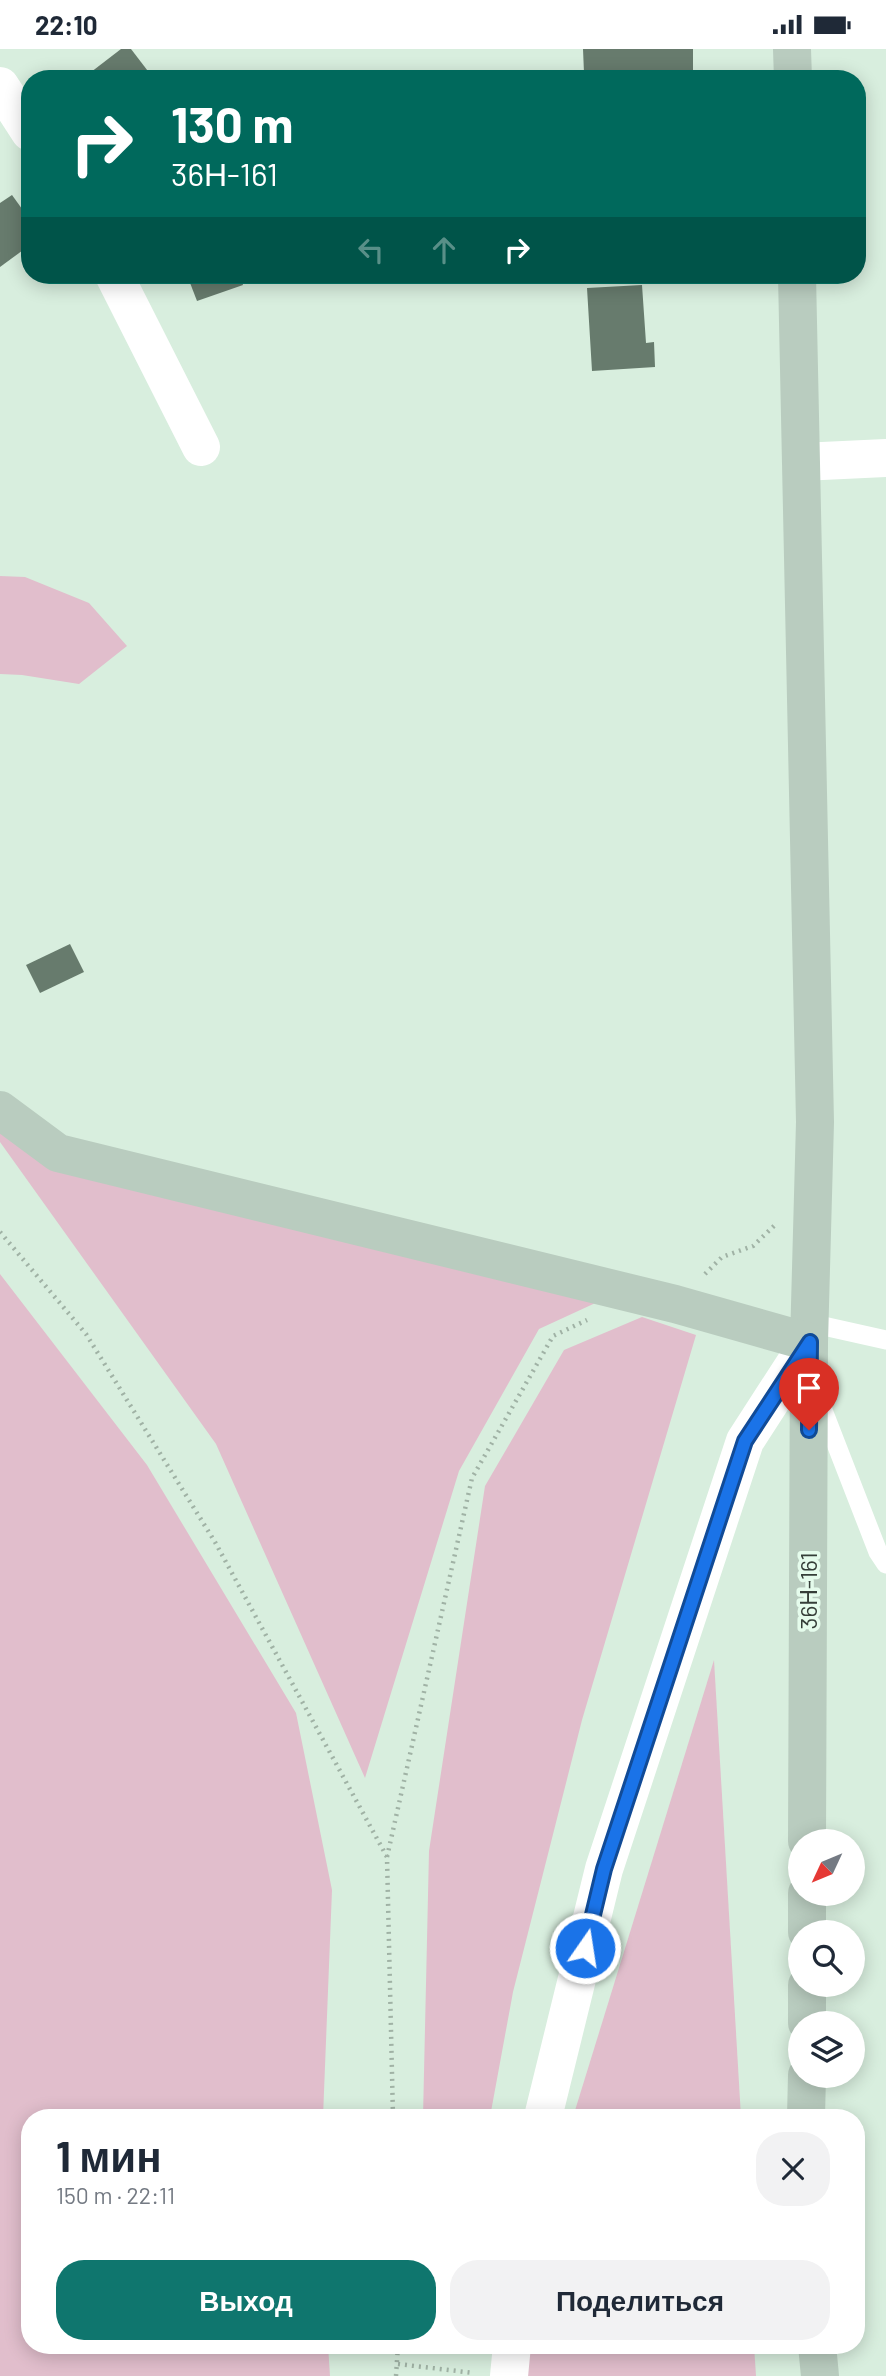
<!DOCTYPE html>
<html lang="ru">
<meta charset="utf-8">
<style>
body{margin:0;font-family:Barlow,sans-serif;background:#f2f2f3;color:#1f2937;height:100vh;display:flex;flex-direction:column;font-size:26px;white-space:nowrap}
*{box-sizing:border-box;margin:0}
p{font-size:23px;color:#747a83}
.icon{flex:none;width:38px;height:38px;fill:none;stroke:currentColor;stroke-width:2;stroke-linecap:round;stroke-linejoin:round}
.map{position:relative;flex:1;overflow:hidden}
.details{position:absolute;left:21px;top:2060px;width:844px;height:245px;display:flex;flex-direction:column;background:#fff;border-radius:28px;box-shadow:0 4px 18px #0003}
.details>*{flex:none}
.guide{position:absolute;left:21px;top:21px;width:845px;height:214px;border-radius:28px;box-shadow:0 4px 18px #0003;background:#00695c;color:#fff;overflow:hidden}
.needle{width:46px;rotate:226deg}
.tools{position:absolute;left:788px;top:1780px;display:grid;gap:14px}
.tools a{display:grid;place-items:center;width:77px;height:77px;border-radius:50%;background:#fff;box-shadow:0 4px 18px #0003;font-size:35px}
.pin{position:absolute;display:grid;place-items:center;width:60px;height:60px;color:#fff;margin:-72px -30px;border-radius:50% 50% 50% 0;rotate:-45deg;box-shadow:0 0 7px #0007}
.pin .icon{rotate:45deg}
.me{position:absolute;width:77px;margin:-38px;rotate:13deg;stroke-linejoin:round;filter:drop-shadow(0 0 5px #0008)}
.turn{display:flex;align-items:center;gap:24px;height:147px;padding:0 35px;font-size:32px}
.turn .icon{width:91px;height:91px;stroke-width:2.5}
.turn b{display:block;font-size:49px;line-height:60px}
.lanes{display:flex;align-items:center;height:66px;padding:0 35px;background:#0003;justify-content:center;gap:35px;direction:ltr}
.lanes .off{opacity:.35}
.round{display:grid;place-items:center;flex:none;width:74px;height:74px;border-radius:28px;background:#f2f2f3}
.summary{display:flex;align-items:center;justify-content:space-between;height:119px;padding:0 35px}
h1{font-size:42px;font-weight:700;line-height:52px}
.action{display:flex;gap:14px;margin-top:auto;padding:14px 35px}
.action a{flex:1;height:80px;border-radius:28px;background:#0f766e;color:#fff;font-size:28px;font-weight:700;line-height:80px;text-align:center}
.action a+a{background:#f2f2f3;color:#1f2937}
.status{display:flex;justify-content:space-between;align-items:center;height:49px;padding:0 35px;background:#fff;direction:ltr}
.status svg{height:19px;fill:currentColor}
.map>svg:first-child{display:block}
.green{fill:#e1becc}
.building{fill:#677b6d}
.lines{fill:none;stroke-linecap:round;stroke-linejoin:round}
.path{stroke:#a0b2a5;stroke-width:4.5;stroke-dasharray:2 5;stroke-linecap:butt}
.lane{stroke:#fff;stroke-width:19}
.street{stroke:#fff;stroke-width:38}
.secondary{stroke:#b9ccbf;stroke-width:38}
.route-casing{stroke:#114b97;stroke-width:18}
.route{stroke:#1a73e8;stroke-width:12}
.labels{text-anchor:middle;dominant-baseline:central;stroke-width:7;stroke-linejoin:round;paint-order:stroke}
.street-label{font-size:23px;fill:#353e38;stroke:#e5fcec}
</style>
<div class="status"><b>22:10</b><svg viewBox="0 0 49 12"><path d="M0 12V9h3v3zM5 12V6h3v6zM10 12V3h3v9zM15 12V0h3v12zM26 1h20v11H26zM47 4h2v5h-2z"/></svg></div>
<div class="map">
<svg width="886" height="2327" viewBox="0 0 886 2327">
<rect width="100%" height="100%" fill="#d8eede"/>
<g class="green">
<polygon points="0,527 25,528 89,554 127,597 79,635 22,626 0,625"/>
<polygon points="0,1065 34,1086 628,1239 539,1280 459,1422 365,1729 216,1395 0,1093"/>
<polygon points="0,1225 147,1416 296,1664 332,1841 323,2068 30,2068 30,2296 328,2296 330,2327 0,2327"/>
<polygon points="642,1268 696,1286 582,1671 513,1943 490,2068 423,2068 429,1802 485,1437 564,1301"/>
<polygon points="714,1611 741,2068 573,2068"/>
<polygon points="530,2296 754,2296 756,2327 526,2327"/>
</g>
<g class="building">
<polygon points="121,0 131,0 154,30 82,30"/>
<polygon points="583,0 693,0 693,21 677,21 677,30 628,30 628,24 584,24"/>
<polygon points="12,146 30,171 30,196 0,218 0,154"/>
<polygon points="187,226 240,226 243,236 197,252"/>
<polygon points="642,236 646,294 654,293 655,318 592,322 587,239"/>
<polygon points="70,895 84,923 40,944 26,916"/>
</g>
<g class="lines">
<g class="path">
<polyline points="0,1183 86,1285 215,1493 387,1808 393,2068"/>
<polyline points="705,1225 722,1208 753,1197 776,1175"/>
<polyline points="387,1808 472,1429 553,1287 587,1271"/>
<polyline points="398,2315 474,2324"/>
<polyline points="396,2327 398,2296"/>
</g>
<g class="lane">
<polyline points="810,1274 886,1291"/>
<polyline points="819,1351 878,1503 886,1515"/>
</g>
<g class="street">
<polyline points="0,37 30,83"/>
<polyline points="114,226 201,398"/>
<polyline points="801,413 886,409"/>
<polyline points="543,2068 604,1820 745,1392 809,1293"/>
<polyline points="509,2327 512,2296"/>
</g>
<g class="secondary">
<polyline points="792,0 793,30"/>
<polyline points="797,226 815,1073 809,1293 807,1792"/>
<polyline points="0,1061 58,1104 675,1255 809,1293"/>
<polyline points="807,1883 807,1844"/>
<polyline points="807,1974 807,1936"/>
<polyline points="806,2068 807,2026"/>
<polyline points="817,2296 820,2327"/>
</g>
</g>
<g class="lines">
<g class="route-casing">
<polyline id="route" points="585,1899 604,1820 745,1392 810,1293 809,1381"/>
</g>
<use href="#route" class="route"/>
</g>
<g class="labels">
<g class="street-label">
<text transform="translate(808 1542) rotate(-90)">36Н-161</text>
</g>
</g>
</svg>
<div class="tools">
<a><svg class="needle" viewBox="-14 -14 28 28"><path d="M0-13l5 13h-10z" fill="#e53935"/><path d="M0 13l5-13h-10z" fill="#747a83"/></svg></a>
<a><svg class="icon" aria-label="search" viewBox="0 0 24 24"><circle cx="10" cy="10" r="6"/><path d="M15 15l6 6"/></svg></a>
<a><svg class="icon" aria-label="layers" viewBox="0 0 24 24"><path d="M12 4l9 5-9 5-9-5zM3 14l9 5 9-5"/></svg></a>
</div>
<div class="pin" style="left:809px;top:1381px;background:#d93025"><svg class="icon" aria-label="arrive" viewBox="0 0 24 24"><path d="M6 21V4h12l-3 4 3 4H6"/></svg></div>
<svg class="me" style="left:585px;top:1899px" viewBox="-20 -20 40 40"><circle r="17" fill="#1a73e8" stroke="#fff" stroke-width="3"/><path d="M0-11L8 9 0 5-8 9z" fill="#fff"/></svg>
<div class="guide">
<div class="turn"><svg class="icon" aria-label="right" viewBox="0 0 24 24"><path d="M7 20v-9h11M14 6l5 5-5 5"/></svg><div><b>130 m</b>36Н-161</div></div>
<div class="lanes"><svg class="icon off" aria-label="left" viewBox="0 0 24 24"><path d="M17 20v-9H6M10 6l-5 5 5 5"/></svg><svg class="icon off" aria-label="ahead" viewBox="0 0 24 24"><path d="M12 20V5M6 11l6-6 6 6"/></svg><svg class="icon" aria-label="right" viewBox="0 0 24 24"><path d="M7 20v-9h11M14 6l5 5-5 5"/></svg></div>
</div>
<section class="details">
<div class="summary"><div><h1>1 мин</h1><p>150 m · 22:11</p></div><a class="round"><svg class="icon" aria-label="close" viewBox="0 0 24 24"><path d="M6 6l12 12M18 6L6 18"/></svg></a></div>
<div class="action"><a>Выход</a><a>Поделиться</a></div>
</section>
</div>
